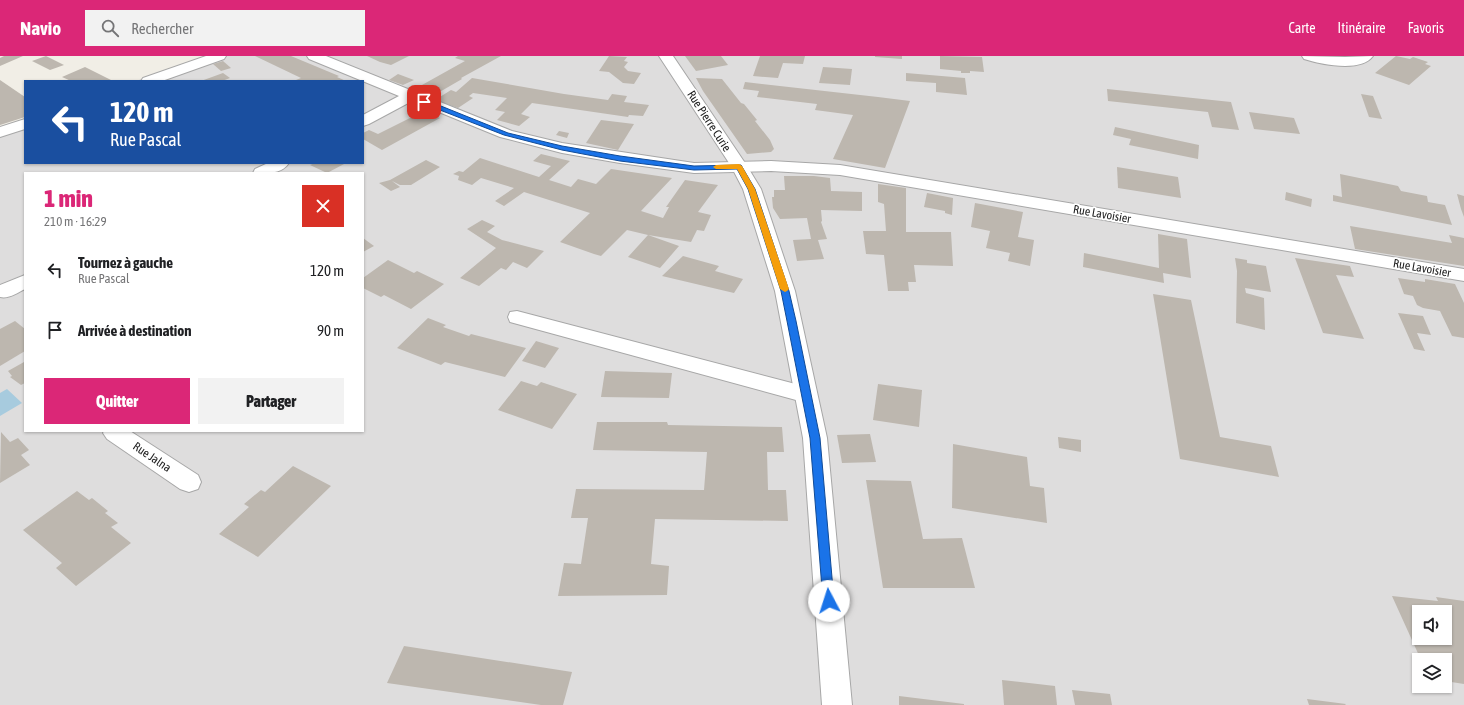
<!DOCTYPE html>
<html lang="fr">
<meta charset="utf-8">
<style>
body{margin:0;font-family:"Asap Condensed",sans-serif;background:#f2f2f2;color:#202124;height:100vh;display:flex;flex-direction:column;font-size:15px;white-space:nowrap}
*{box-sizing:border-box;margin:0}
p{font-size:13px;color:#757577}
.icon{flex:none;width:22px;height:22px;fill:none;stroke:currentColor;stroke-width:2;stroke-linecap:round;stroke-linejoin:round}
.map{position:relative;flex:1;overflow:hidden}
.sheet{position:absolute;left:24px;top:116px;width:340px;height:260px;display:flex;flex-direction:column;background:#fff;border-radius:0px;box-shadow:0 1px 3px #0004}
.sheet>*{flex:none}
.hud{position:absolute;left:24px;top:24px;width:340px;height:84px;border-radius:0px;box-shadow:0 1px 3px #0004;background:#1a4fa0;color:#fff;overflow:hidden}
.buttons{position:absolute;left:1412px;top:549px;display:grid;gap:8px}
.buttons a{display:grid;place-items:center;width:40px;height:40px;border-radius:0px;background:#fff;box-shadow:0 1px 3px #0004;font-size:20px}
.pin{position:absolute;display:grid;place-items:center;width:34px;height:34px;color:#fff;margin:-17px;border-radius:8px;box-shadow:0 2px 6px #0006}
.me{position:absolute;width:44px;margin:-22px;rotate:355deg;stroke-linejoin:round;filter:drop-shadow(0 0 3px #0008)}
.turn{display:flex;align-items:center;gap:14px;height:84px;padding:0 20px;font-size:18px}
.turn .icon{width:52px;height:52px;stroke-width:2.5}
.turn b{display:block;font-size:28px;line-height:34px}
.round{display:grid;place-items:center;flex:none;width:42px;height:42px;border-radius:0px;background:#f2f2f2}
.headline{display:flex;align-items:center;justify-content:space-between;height:68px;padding:0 20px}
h1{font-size:24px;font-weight:800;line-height:30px;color:#db2777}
.action{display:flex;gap:8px;margin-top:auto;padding:8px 20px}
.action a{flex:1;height:46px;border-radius:0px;background:#db2777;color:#fff;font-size:16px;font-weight:800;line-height:46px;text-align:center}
.action a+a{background:#f2f2f2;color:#202124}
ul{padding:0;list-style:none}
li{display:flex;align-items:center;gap:12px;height:60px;padding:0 20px}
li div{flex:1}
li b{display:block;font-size:15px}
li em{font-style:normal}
header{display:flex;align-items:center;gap:24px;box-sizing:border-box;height:56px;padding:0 20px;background:#db2777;color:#fff}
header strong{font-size:19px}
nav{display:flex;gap:22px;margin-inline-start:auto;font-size:14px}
.search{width:280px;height:36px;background:#f2f2f2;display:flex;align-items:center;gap:10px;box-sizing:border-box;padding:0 14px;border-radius:0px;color:#757577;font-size:15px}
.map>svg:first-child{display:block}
.residential{fill:#dedddd;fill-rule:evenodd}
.water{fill:#a7cbde}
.building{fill:#bdb7af;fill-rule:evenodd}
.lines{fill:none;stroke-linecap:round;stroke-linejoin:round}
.service-casing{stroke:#a7a7a7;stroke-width:2}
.minor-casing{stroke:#a7a7a7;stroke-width:2}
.tertiary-casing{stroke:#a7a7a7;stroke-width:2}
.service{fill:#fff;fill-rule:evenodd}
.minor{fill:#fff;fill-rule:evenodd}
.tertiary{fill:#fff;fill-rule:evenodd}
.route{fill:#1a73e8;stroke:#114b97}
.slow{fill:#f59e0b}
.labels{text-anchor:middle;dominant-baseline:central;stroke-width:3.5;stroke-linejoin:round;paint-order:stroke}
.street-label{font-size:12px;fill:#202020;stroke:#fff}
</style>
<header>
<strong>Navio</strong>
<div class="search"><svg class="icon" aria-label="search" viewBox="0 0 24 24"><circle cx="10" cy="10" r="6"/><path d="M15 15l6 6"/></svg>Rechercher</div>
<nav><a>Carte</a><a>Itinéraire</a><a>Favoris</a></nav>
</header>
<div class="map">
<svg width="1464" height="649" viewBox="0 0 1464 649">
<rect width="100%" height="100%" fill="#f1eee6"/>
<path class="residential" d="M206,0h1258v649h-1464v-575l25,-9v42h338v-82h-227zM25,117h338v258h-338zM1419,556h26v26h-26zM1419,604h26v26h-26z"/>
<polygon class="water" points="7,333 22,347 0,360 0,337"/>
<g class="building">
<polygon points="4,0 23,0 0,10 0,2"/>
<polygon points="46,0 64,9 50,14 32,5"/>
<polygon points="255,0 291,0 339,20 337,21 346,25 298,25 296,24 301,22"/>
<polygon points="367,0 409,0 391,9 380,6"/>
<polygon points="458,0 501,0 461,22 462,23 431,41 413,34 465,5 455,2"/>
<polygon points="609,0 627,1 624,5 628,6 624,11 628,15 641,17 634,28 623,27 609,16 599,15"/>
<polygon points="685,0 721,0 728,9 696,15"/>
<polygon points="760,0 805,0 803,8 783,7 778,22 753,20"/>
<polygon points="875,0 902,0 902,3 875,1"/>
<polygon points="940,0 982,1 984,16 970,15 970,17 961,17 961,15 940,13"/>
<polygon points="1396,0 1410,3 1413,1 1428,6 1425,8 1431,10 1409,29 1375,17"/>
<polygon points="223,5 231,12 221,15 213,8"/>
<polygon points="85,11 113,25 71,25 62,21"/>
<polygon points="823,11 852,13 850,29 819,27"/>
<polygon points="223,17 230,22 222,25 201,25"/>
<polygon points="906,17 965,22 967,39 936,36 936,27 906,25"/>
<polygon points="398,18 414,24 403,29 389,24"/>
<polygon points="472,22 564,38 608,44 612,38 627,40 624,46 649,49 643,60 629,59 628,61 532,47 521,58 530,61 519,70 497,64 505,56 495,54 507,42 473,37 469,40 473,42 458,52 435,44 451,34 456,36"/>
<polygon points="696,22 722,23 741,47 744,48 757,64 755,65 770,84 774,93 771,96 747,98 703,35"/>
<polygon points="0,24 25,41 25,61 0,69"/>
<polygon points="745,26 878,41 910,45 885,112 833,103 853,59 815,54 817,48 757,41 759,35 743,33"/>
<polygon points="1107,33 1231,46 1239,74 1212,71 1208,56 1108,45"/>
<polygon points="1361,38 1373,40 1382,63 1369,61"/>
<polygon points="424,55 440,62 382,94 363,83 363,77 369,74 378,78"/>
<polygon points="1249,56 1294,62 1300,78 1254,73"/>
<polygon points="601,64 634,68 618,94 586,87"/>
<polygon points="1115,71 1199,89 1198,103 1129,89 1131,83 1113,79"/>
<polygon points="559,75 569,77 567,82 556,79"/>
<polygon points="541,98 570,105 549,124 571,131 578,123 596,128 611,113 672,122 641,155 663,162 669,151 666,151 685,124 718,129 698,156 711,159 704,175 697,174 691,186 648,179 679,190 660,212 628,201 648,179 627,174 601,200 594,198 560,186 590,157 524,136 504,150 495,145 514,132 481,122 472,129 458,124 459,120 453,118 459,115 463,116 480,102 539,121 551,110 533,105"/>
<polygon points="426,104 440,111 411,129 400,129 392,125 400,131 391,135 379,127 390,124"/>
<polygon points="315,107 346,107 327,117 310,109"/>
<polygon points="1117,111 1178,121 1181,142 1118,132"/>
<polygon points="1340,118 1398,130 1401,135 1427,140 1428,146 1445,149 1452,169 1333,145 1333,139 1342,141"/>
<polygon points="784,120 814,120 830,122 831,135 862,136 862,155 821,154 822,165 821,166 827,183 818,184 824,203 797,205 793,184 811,183 807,162 780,163 773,152 772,141 774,141 774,134 785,134"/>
<polygon points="878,128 906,132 906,176 951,176 953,210 914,209 916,226 908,226 909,235 888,235 884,199 866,198 863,175 886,175 884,148 878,146"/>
<polygon points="1286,136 1312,143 1311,151 1285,144"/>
<polygon points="927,137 953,142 952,159 945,157 945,155 924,151"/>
<polygon points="1457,138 1464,140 1464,161 1461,153"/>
<polygon points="975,147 1023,156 1018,181 1034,184 1030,210 1008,205 1010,197 986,192 990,175 971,171"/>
<polygon points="482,164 495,170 487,176 502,184 544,195 527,212 513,206 506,214 501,212 479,230 460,222 496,192 467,173"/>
<polygon points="1350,170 1452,187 1449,179 1464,182 1464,210 1355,193"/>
<polygon points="1158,178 1187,183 1191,222 1163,217 1164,227 1083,211 1084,197 1159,212"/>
<polygon points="363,182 374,190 363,196"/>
<polygon points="683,200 719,210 715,215 743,223 734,237 662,220"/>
<polygon points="1235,202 1247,204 1247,207 1266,210 1271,236 1245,232 1246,237 1264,242 1265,274 1236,267 1237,215"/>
<polygon points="1295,202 1350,210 1354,221 1336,219 1364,283 1323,277"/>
<polygon points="388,204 414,217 417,215 444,228 411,253 384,239 381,241 363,232 363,222"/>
<polygon points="1398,222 1425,226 1425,223 1455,228 1464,247 1464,282 1452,280 1440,255 1423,252 1417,249 1413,240 1404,238"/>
<polygon points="1153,238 1191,244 1220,381 1271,390 1279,421 1180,403"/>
<polygon points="1398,257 1423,260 1431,279 1417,277 1425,295 1414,293"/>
<polygon points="428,262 446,269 443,271 469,280 471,278 526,292 505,321 445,306 441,309 397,292"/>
<polygon points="15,265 25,273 25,295 0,310 0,273"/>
<polygon points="536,285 559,292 545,312 522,305"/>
<polygon points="24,306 25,327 21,329 10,321 12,320 8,315"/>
<polygon points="605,315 672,317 669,342 601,341"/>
<polygon points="521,325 537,330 541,326 577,338 552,373 498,354"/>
<polygon points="878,328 922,334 919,371 873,364"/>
<polygon points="597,366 667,366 668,369 782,371 784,396 767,396 768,434 786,434 788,465 655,463 651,508 669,510 667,539 558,540 564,507 581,508 588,462 571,462 576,433 704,434 707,396 593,394"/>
<polygon points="1,376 10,386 18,382 29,394 21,399 30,409 0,427"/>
<polygon points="870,378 876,406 842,407 837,379"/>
<polygon points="1058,381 1081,384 1081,396 1059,392"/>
<polygon points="953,388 1027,401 1030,430 1044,432 1047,467 952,452"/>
<polygon points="293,410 331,430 258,501 219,478 249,451 244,448 261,434 265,436"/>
<polygon points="866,424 911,425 923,483 962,482 975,532 883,532"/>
<polygon points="77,435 89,444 92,442 108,455 105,457 118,467 111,471 131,487 76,530 56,512 62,507 23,474"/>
<path d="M1392,540l46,5 -2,-4 28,4v83l-19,-3v-21h-24zM1419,556h26v26h-26z"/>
<polygon points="404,590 572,616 563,649 541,649 387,627"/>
<polygon points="1002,624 1055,630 1057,649 1004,649"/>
<polygon points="1072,634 1110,638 1112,649 1075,649"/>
<polygon points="899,640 964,648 964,649 899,649"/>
<polygon points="1307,643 1346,648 1345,649 1309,649"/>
</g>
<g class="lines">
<g class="service-casing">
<polygon id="service" points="517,255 807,331 814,334 817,339 814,344 807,347 510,266 508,261 510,256"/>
</g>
<g class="minor-casing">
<g id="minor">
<polygon points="206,0 226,0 224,3 162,25 141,25 143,22"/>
<polygon points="307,0 326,0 512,75 562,87 694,107 771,105 840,109 1464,213 1464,225 840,119 771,115 694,117 620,107 562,97 500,81 412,45 369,68 363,70 363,59 399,40 309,3"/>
<path d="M1302,0l43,1 28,-1c-12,17 -53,8 -69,3z"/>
<polygon points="25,63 25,73 0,81 0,71"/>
<path d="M268,107h21c-8,12 -24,10 -36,10l2,-4z"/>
<path d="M25,219v14c-8,4 -16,10 -25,8v-12z"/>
<polygon points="104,375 130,375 198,419 201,426 198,433 189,436 180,433 107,383 103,377"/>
</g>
</g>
<g class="tertiary-casing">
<polygon id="tertiary" points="659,0 673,0 747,110 761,133 795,235 827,382 852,649 822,649 803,382 775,235 743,133 731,110"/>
</g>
<use href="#service" class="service"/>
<use href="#minor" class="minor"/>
<use href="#tertiary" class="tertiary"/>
</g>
<polygon class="route" points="422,44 426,44 508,77 562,90 620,100 694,110 741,109 755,133 789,235 796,265 820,382 834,545 833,548 829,550 825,548 823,545 810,382 787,265 781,235 748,133 737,113 694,114 620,105 562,94 504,79 422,47"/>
<polygon class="slow" points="739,108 742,110 755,133 789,233 787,235 785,236 780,233 748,133 737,113 716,113 713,111 716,109"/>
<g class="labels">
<g class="street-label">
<text transform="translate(709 65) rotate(57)">Rue Pierre Curie</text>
<text transform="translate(1102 158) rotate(10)">Rue Lavoisier</text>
<text transform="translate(1422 212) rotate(10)">Rue Lavoisier</text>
<text transform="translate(152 401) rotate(34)">Rue Jalna</text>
</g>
</g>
</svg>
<div class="buttons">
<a><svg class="icon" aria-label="sound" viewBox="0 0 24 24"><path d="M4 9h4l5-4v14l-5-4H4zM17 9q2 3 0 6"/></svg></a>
<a><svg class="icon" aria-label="layers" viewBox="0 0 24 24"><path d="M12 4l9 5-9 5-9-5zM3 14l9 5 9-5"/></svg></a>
</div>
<div class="pin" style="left:424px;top:46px;background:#d93025"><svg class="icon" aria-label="arrive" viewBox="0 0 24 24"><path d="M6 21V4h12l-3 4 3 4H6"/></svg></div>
<svg class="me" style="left:829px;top:545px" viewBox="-20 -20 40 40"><circle r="19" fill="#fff"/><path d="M0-13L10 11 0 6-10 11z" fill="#1a73e8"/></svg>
<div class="hud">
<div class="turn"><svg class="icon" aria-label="left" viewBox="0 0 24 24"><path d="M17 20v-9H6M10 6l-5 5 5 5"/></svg><div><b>120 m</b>Rue Pascal</div></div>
</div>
<section class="sheet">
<div class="headline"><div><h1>1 min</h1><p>210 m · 16:29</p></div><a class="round" style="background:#d93025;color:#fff"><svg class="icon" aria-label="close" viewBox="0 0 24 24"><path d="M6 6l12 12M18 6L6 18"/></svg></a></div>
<ul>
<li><svg class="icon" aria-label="left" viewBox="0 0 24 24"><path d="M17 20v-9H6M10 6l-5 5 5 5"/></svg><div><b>Tournez à gauche</b><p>Rue Pascal</p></div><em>120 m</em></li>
<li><svg class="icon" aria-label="arrive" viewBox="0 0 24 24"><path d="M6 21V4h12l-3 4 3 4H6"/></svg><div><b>Arrivée à destination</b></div><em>90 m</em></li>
</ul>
<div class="action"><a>Quitter</a><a>Partager</a></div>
</section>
</div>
